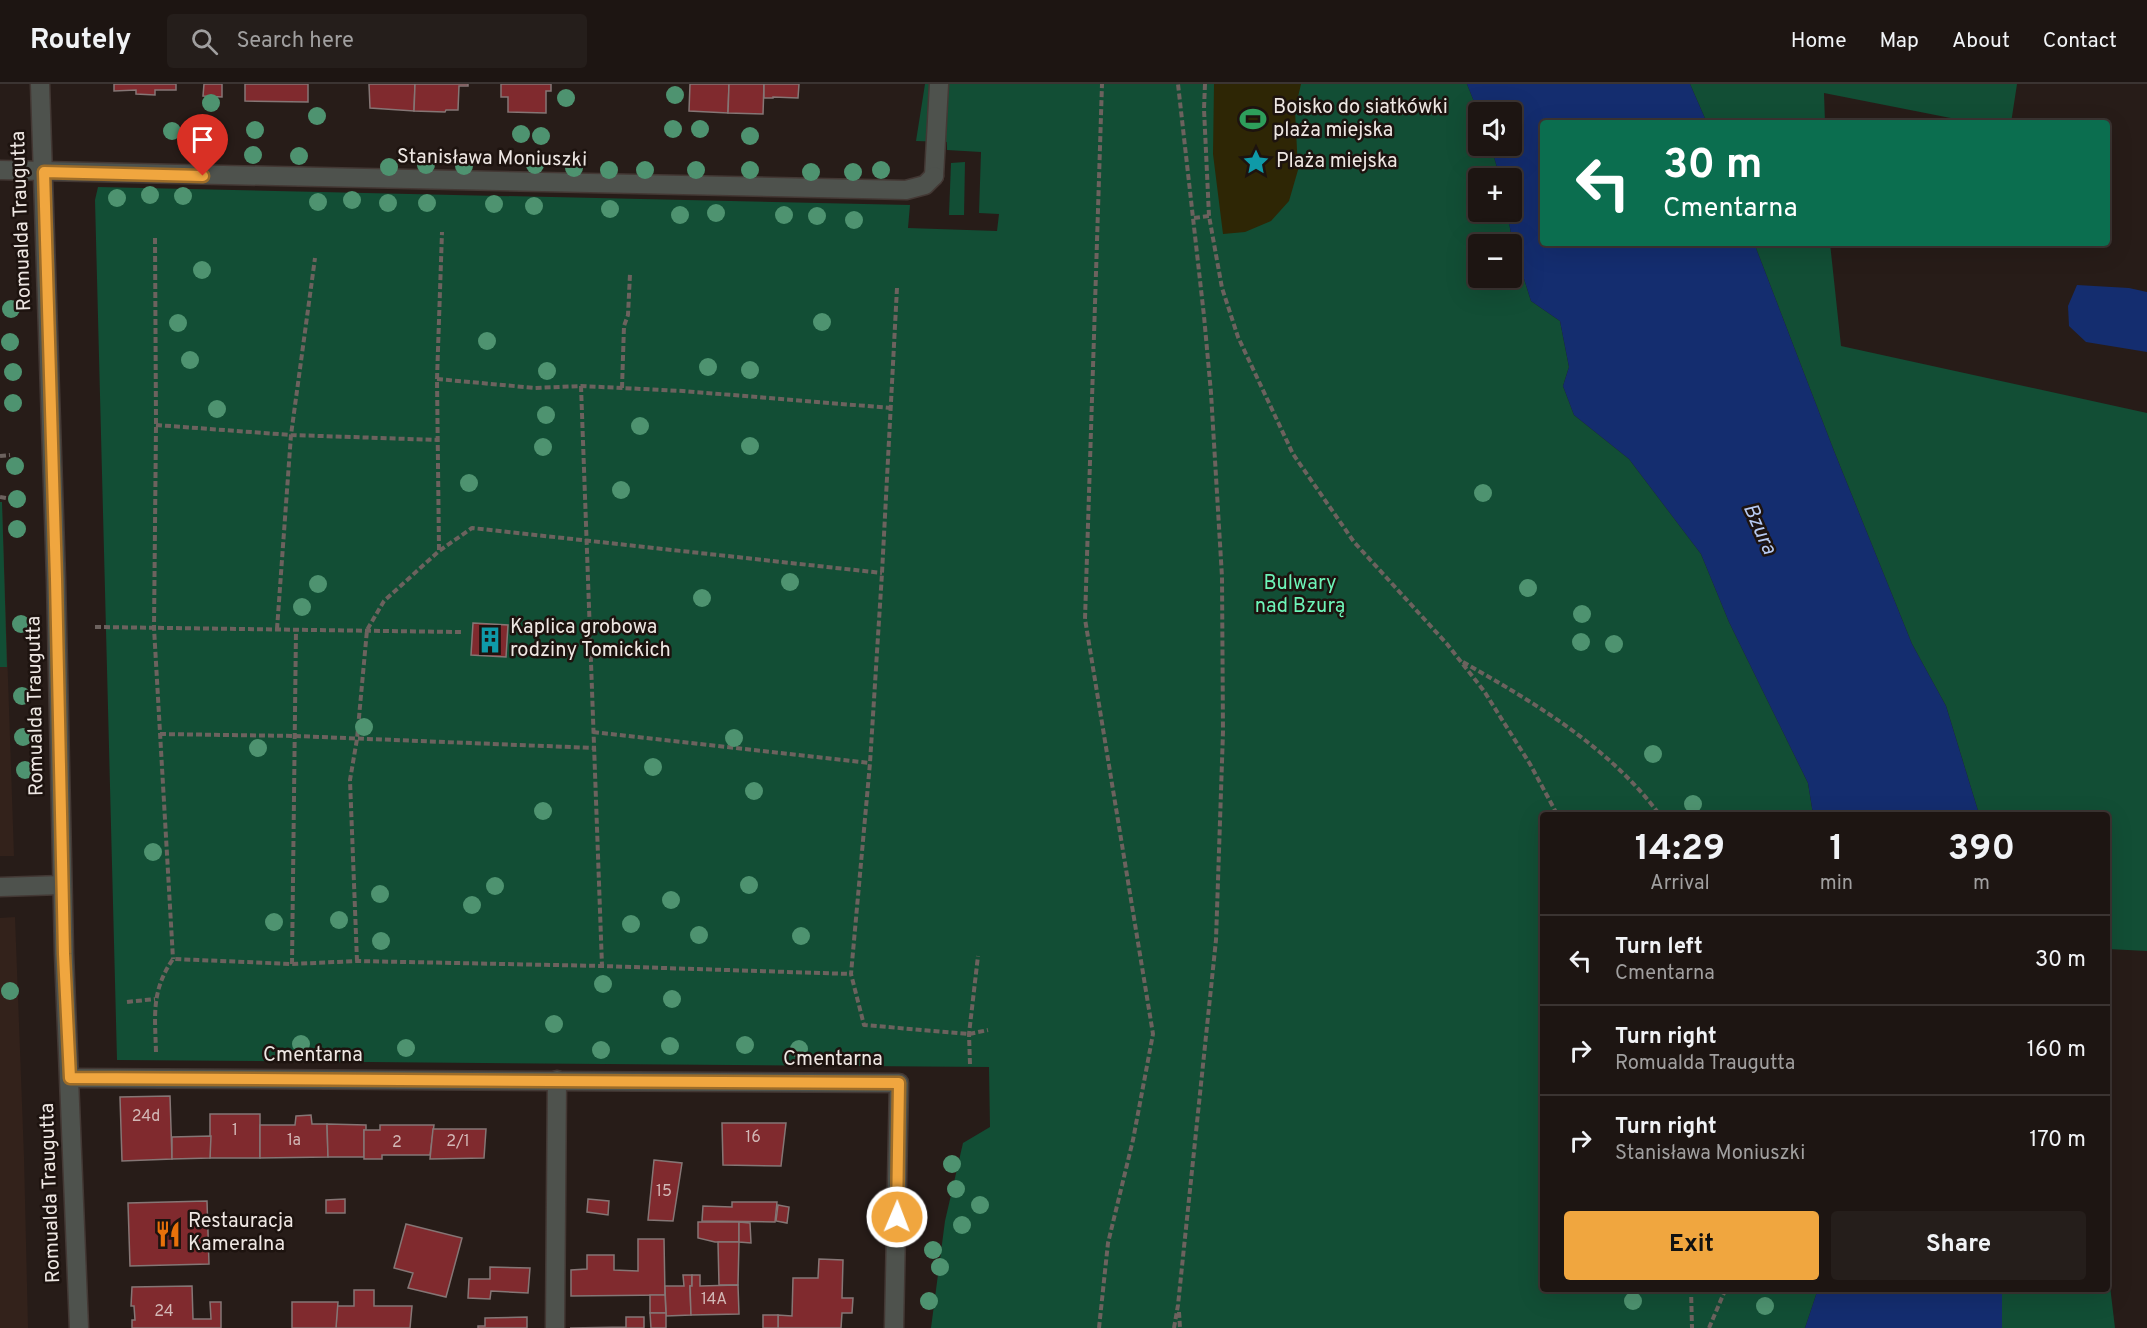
<!DOCTYPE html>
<meta charset="utf-8">
<style>
body{margin:0;font-family:Overpass,sans-serif;background:#251e1b;color:#f1f3f6;height:100vh;display:flex;flex-direction:column;font-size:22px;white-space:nowrap}
*{box-sizing:border-box;margin:0}
p{font-size:20px;color:#a09f9f}
.icon{flex:none;width:33px;height:33px;fill:none;stroke:currentColor;stroke-width:2;stroke-linecap:round;stroke-linejoin:round}
.map{position:relative;flex:1;overflow:hidden}
.details{position:absolute;left:1540px;top:728px;width:570px;height:480px;display:flex;flex-direction:column;background:#1d1512;border-radius:6px;box-shadow:0 6px 24px #0002,0 0 0 2px #3b3432}
.details>*{flex:none}
.hud{position:absolute;left:1540px;top:36px;width:570px;height:126px;border-radius:6px;box-shadow:0 6px 24px #0002,0 0 0 2px #3b3432;background:#0b6e4f;color:#fff;overflow:hidden}
.tools{position:absolute;left:1468px;top:18px;display:grid;gap:12px}
.tools a{display:grid;place-items:center;width:54px;height:54px;border-radius:6px;background:#1d1512;box-shadow:0 6px 24px #0002,0 0 0 2px #3b3432;font-size:30px}
.pin{position:absolute;display:grid;place-items:center;width:51px;height:51px;color:#fff;margin:-62px -26px;border-radius:50% 50% 50% 0;rotate:-45deg;box-shadow:0 0 6px #0007}
.pin .icon{rotate:45deg}
.me{position:absolute;width:66px;margin:-33px;rotate:1deg;stroke-linejoin:round;filter:drop-shadow(0 0 4px #0008)}
.turn{display:flex;align-items:center;gap:21px;height:126px;padding:0 24px;font-size:27px}
.turn .icon{width:78px;height:78px;stroke-width:2.5}
.turn b{display:block;font-size:42px;line-height:51px}
.eta{display:flex;justify-content:space-evenly;align-items:center;height:102px;text-align:center}
.eta b{font-size:36px;font-weight:700;line-height:42px}
.button{display:flex;gap:12px;margin-top:auto;padding:12px 24px}
.button a{flex:1;height:69px;border-radius:6px;background:#f0a63f;color:#111;font-size:24px;font-weight:700;line-height:69px;text-align:center}
.button a+a{background:#251e1b;color:#f1f3f6}
ul{padding:0;list-style:none}
li{display:flex;align-items:center;gap:18px;height:90px;padding:0 24px;border-top:2px solid #3b3432}
li div{flex:1}
li b{display:block;font-size:22px}
li em{font-style:normal}
header{display:flex;align-items:center;gap:36px;box-sizing:border-box;height:84px;padding:0 30px;background:#1d1512;border-bottom:2px solid #3b3432}
header strong{font-size:28px}
nav{display:flex;gap:33px;margin-inline-start:auto;font-size:21px}
.search{width:420px;height:54px;background:#251e1b;display:flex;align-items:center;gap:15px;box-sizing:border-box;padding:0 21px;border-radius:6px;color:#a09f9f;font-size:22px}
.map>svg:first-child{display:block}
.built{fill:#33221b}
.green{fill:#124e35;fill-rule:evenodd}
.sand{fill:#2e2605}
.water{fill:#142d6f}
.building{fill:#802a2e;stroke:#857675;stroke-width:1.5}
.lines{fill:none;stroke-linecap:round;stroke-linejoin:round}
.service-casing{stroke:#433834;stroke-width:21}
.minor-casing{stroke:#433834;stroke-width:21}
.tertiary-casing{stroke:#433834;stroke-width:21}
.path{stroke:#6c625e;stroke-width:4;stroke-dasharray:6 3;stroke-linecap:butt}
.service{stroke:#4e524d;stroke-width:18}
.minor{stroke:#4e524d;stroke-width:18}
.tertiary{stroke:#4e524d;stroke-width:18}
.tree{fill:#4e9370}
.route-casing{stroke:#9c6c29;stroke-width:15}
.route{stroke:#f0a63f;stroke-width:10}
.labels{text-anchor:middle;dominant-baseline:central;stroke-width:5;stroke-linejoin:round;paint-order:stroke}
.number-label{font-size:16px;fill:#d2b8b6}
.poi-label{font-size:20px;fill:#eee7e3;stroke:#1d130f;text-anchor:start}
.street-label{font-size:20px;fill:#eee7e3;stroke:#1d130f}
.park-label{font-size:20px;fill:#6df5b8;stroke:#1d130f}
.water-label{font-size:21px;font-style:italic;fill:#b7caf2;stroke:#1d130f}
</style>
<header>
<strong>Routely</strong>
<div class="search"><svg class="icon" aria-label="search" viewBox="0 0 24 24"><circle cx="10" cy="10" r="6"/><path d="M15 15l6 6"/></svg>Search here</div>
<nav><a>Home</a><a>Map</a><a>About</a><a>Contact</a></nav>
</header>
<div class="map">
<svg width="2147" height="1244" viewBox="0 0 2147 1244">
<rect width="100%" height="100%" fill="#271c18"/>
<g class="built">
<polygon points="0,418 2,418 14,772 0,772"/>
<polygon points="15,833 24,1073 28,1244 0,1244 0,834"/>
</g>
<g class="green">
<path d="M925,0h542l12,30v32h12l9,32h-21v34h28l6,32 18,57 29,20 9,46 -6,19 11,29 55,44 72,95 28,68 79,161 5,31h-269v474l274,1 -13,39h-874l14,-107 18,-78 27,-16 -1,-60 -872,-7 -22,-860 3,-13 812,18 -2,23 89,3 2,-17 -20,-1 2,-61 -34,-2v-8l-31,-1zM1479,160h33v34h-33z"/>
<polygon points="1690,0 2017,0 2011,39 1976,39 1824,9 1825,39 1707,39"/>
<polygon points="965,78 964,131 949,131 951,79"/>
<polygon points="1754,159 1830,159 1841,262 2147,329 2147,867 2108,865 2108,730 1979,730 1946,622 1912,560 1834,367"/>
<polygon points="0,418 2,418 7,583 0,583"/>
<polygon points="2108,1185 2115,1244 2002,1244 2002,1205 2108,1204"/>
</g>
<polygon class="sand" points="1214,0 1301,0 1295,26 1298,86 1289,117 1271,137 1245,148 1223,150 1213,70"/>
<g class="water">
<polygon points="1467,0 1690,0 1707,39 1544,39 1544,159 1754,159 1834,367 1912,560 1946,622 1979,730 1813,730 1808,699 1729,538 1701,470 1629,375 1574,331 1563,302 1569,283 1560,237 1531,217 1513,160 1507,128 1512,128 1512,94 1500,94 1491,62 1512,62 1512,28 1479,28 1479,30"/>
<polygon points="2077,201 2129,204 2147,208 2147,268 2086,258 2069,242 2068,222"/>
<polygon points="1818,1205 2002,1205 2002,1244 1805,1244"/>
</g>
<g class="building">
<polygon points="114,0 176,0 176,6 155,6 155,11 136,10 136,6 114,7"/>
<polygon points="204,0 222,0 222,13 203,12"/>
<polygon points="245,0 308,0 308,18 245,17"/>
<polygon points="369,0 415,0 414,27 370,24"/>
<polygon points="415,0 468,0 468,2 459,2 458,26 446,26 445,28 414,27"/>
<polygon points="501,0 551,0 551,7 546,7 546,29 508,28 508,13 501,13"/>
<polygon points="690,0 729,0 728,29 689,27"/>
<polygon points="729,0 764,0 763,30 728,29"/>
<polygon points="764,0 799,0 798,14 773,13 773,14 764,14"/>
<polygon points="473,539 508,541 506,573 471,571"/>
<polygon points="170,1012 172,1075 122,1077 120,1013"/>
<rect x="210" y="1030" width="50" height="44"/>
<polygon points="311,1031 312,1040 327,1040 328,1073 260,1074 260,1041 295,1041 296,1032"/>
<polygon points="722,1039 786,1039 781,1082 723,1081"/>
<polygon points="327,1040 366,1041 366,1046 364,1046 364,1073 328,1073"/>
<polygon points="380,1041 434,1041 430,1071 382,1071 382,1075 364,1075 364,1046 380,1046"/>
<polygon points="433,1045 486,1045 484,1074 430,1075"/>
<polygon points="211,1052 210,1074 172,1075 172,1053"/>
<polygon points="654,1076 682,1079 673,1137 648,1136"/>
<polygon points="345,1115 345,1129 326,1129 326,1116"/>
<polygon points="588,1115 609,1117 608,1131 587,1128"/>
<polygon points="207,1117 209,1180 130,1182 128,1119"/>
<polygon points="732,1118 777,1118 775,1138 702,1137 703,1122 732,1123"/>
<polygon points="778,1121 789,1123 787,1139 776,1137"/>
<polygon points="698,1138 739,1138 739,1158 715,1158 698,1154"/>
<polygon points="739,1138 750,1139 751,1159 739,1158"/>
<polygon points="406,1140 462,1154 446,1213 408,1204 413,1189 394,1184"/>
<polygon points="638,1155 664,1155 665,1211 571,1212 571,1186 587,1185 587,1171 614,1171 614,1186 638,1187"/>
<polygon points="718,1158 739,1158 738,1201 719,1201"/>
<polygon points="819,1175 843,1176 842,1214 853,1214 852,1229 842,1229 841,1244 778,1244 778,1231 792,1232 793,1194 818,1194"/>
<polygon points="490,1183 530,1184 528,1209 491,1207 490,1215 468,1214 469,1195 490,1195"/>
<polygon points="683,1191 692,1191 692,1202 690,1202 691,1231 666,1232 665,1202 684,1202"/>
<polygon points="692,1191 700,1191 700,1202 738,1201 739,1230 691,1231 690,1202 692,1202"/>
<polygon points="192,1202 193,1235 211,1235 210,1218 221,1218 221,1244 132,1244 132,1236 135,1236 134,1222 131,1222 132,1203"/>
<polygon points="354,1206 374,1206 374,1222 412,1222 410,1244 336,1244 337,1222 354,1222"/>
<polygon points="650,1211 665,1211 666,1229 650,1229"/>
<polygon points="292,1218 338,1218 336,1244 292,1244"/>
<polygon points="650,1229 666,1229 666,1244 651,1244"/>
<rect x="763" y="1231" width="15" height="13"/>
<polygon points="527,1233 527,1244 478,1244 478,1242 485,1242 485,1234"/>
<polygon points="626,1233 644,1233 644,1244 570,1244 626,1243"/>
</g>
<g class="lines">
<g class="service-casing">
<polyline id="service" points="934,92 939,0"/>
</g>
<g class="minor-casing">
<g id="minor">
<polyline points="0,86 906,106 925,101 934,92"/>
<polyline points="0,803 62,801"/>
<polyline points="70,994 899,999 894,1244"/>
<polyline points="555,1244 557,996"/>
</g>
</g>
<g class="tertiary-casing">
<polyline id="tertiary" points="40,0 56,495 64,870 79,1244"/>
</g>
<g class="path">
<polyline points="1205,0 1204,25 1209,132 1222,204 1238,253 1293,370 1354,458 1447,560 1484,607 1530,680 1557,730"/>
<polyline points="1194,134 1209,132"/>
<polyline points="155,154 156,341 154,544 173,875"/>
<polyline points="897,204 882,489 870,679 851,890 864,941 969,950 988,946"/>
<polyline points="437,295 535,304 581,302 683,307 891,324"/>
<polyline points="581,302 602,882"/>
<polyline points="622,304 624,242 628,231 630,190"/>
<polyline points="156,341 291,351 439,356"/>
<polyline points="0,372 10,371"/>
<polyline points="0,413 11,415"/>
<polyline points="439,466 437,295 442,148"/>
<polyline points="95,543 461,548"/>
<polyline points="277,545 291,351 315,174"/>
<path d="M1463,578c72,41 146,85 196,152"/>
<polyline points="593,648 870,679"/>
<polyline points="160,650 295,652 594,664"/>
<polyline points="357,877 350,696 357,655 367,546 384,517 439,467 472,444 882,489"/>
<polyline points="292,880 296,545"/>
<polyline points="127,918 155,915"/>
<path d="M156,968c-1,-37 -5,-61 17,-93l119,5 65,-3 245,5 249,8"/>
<polyline points="970,980 969,950 978,872"/>
<polyline points="1691,1204 1692,1244"/>
<polyline points="1179,1228 1180,1244"/>
<polyline points="1099,1244 1108,1159 1133,1056 1153,950 1085,535 1102,0"/>
<polyline points="1174,1244 1178,1221 1216,856 1223,648 1222,493 1211,309 1204,232 1178,0"/>
<polyline points="1709,1244 1726,1204"/>
</g>
<use href="#service" class="service"/>
<use href="#minor" class="minor"/>
<use href="#tertiary" class="tertiary"/>
</g>
<g class="tree">
<circle cx="675" cy="11" r="9"/>
<circle cx="566" cy="14" r="9"/>
<circle cx="211" cy="19" r="9"/>
<circle cx="317" cy="32" r="9"/>
<circle cx="673" cy="45" r="9"/>
<circle cx="700" cy="45" r="9"/>
<circle cx="255" cy="46" r="9"/>
<circle cx="172" cy="47" r="9"/>
<circle cx="521" cy="50" r="9"/>
<circle cx="541" cy="52" r="9"/>
<circle cx="750" cy="52" r="9"/>
<circle cx="253" cy="71" r="9"/>
<circle cx="299" cy="72" r="9"/>
<circle cx="426" cy="81" r="9"/>
<circle cx="535" cy="81" r="9"/>
<circle cx="464" cy="82" r="9"/>
<circle cx="389" cy="83" r="9"/>
<circle cx="574" cy="84" r="9"/>
<circle cx="609" cy="86" r="9"/>
<circle cx="645" cy="86" r="9"/>
<circle cx="696" cy="86" r="9"/>
<circle cx="750" cy="86" r="9"/>
<circle cx="881" cy="86" r="9"/>
<circle cx="811" cy="88" r="9"/>
<circle cx="853" cy="88" r="9"/>
<circle cx="150" cy="111" r="9"/>
<circle cx="183" cy="112" r="9"/>
<circle cx="117" cy="114" r="9"/>
<circle cx="352" cy="116" r="9"/>
<circle cx="318" cy="118" r="9"/>
<circle cx="388" cy="119" r="9"/>
<circle cx="427" cy="119" r="9"/>
<circle cx="494" cy="120" r="9"/>
<circle cx="534" cy="122" r="9"/>
<circle cx="610" cy="125" r="9"/>
<circle cx="716" cy="129" r="9"/>
<circle cx="680" cy="131" r="9"/>
<circle cx="784" cy="131" r="9"/>
<circle cx="817" cy="132" r="9"/>
<circle cx="854" cy="136" r="9"/>
<circle cx="202" cy="186" r="9"/>
<circle cx="11" cy="225" r="9"/>
<circle cx="822" cy="238" r="9"/>
<circle cx="178" cy="239" r="9"/>
<circle cx="487" cy="257" r="9"/>
<circle cx="10" cy="258" r="9"/>
<circle cx="190" cy="276" r="9"/>
<circle cx="708" cy="283" r="9"/>
<circle cx="750" cy="286" r="9"/>
<circle cx="547" cy="287" r="9"/>
<circle cx="13" cy="288" r="9"/>
<circle cx="13" cy="319" r="9"/>
<circle cx="217" cy="325" r="9"/>
<circle cx="546" cy="331" r="9"/>
<circle cx="640" cy="342" r="9"/>
<circle cx="750" cy="362" r="9"/>
<circle cx="543" cy="363" r="9"/>
<circle cx="15" cy="382" r="9"/>
<circle cx="469" cy="399" r="9"/>
<circle cx="621" cy="406" r="9"/>
<circle cx="1483" cy="409" r="9"/>
<circle cx="17" cy="415" r="9"/>
<circle cx="17" cy="445" r="9"/>
<circle cx="790" cy="498" r="9"/>
<circle cx="318" cy="500" r="9"/>
<circle cx="1528" cy="504" r="9"/>
<circle cx="702" cy="514" r="9"/>
<circle cx="302" cy="523" r="9"/>
<circle cx="1582" cy="530" r="9"/>
<circle cx="21" cy="540" r="9"/>
<circle cx="1581" cy="558" r="9"/>
<circle cx="1614" cy="560" r="9"/>
<circle cx="22" cy="612" r="9"/>
<circle cx="364" cy="643" r="9"/>
<circle cx="23" cy="653" r="9"/>
<circle cx="734" cy="654" r="9"/>
<circle cx="258" cy="664" r="9"/>
<circle cx="1653" cy="670" r="9"/>
<circle cx="653" cy="683" r="9"/>
<circle cx="25" cy="686" r="9"/>
<circle cx="754" cy="707" r="9"/>
<circle cx="1693" cy="720" r="9"/>
<circle cx="543" cy="727" r="9"/>
<circle cx="153" cy="768" r="9"/>
<circle cx="749" cy="801" r="9"/>
<circle cx="495" cy="802" r="9"/>
<circle cx="380" cy="810" r="9"/>
<circle cx="671" cy="816" r="9"/>
<circle cx="472" cy="821" r="9"/>
<circle cx="339" cy="836" r="9"/>
<circle cx="274" cy="838" r="9"/>
<circle cx="631" cy="840" r="9"/>
<circle cx="699" cy="851" r="9"/>
<circle cx="801" cy="852" r="9"/>
<circle cx="381" cy="857" r="9"/>
<circle cx="603" cy="900" r="9"/>
<circle cx="10" cy="907" r="9"/>
<circle cx="672" cy="915" r="9"/>
<circle cx="554" cy="940" r="9"/>
<circle cx="301" cy="960" r="9"/>
<circle cx="745" cy="961" r="9"/>
<circle cx="670" cy="962" r="9"/>
<circle cx="406" cy="964" r="9"/>
<circle cx="799" cy="965" r="9"/>
<circle cx="601" cy="966" r="9"/>
<circle cx="952" cy="1080" r="9"/>
<circle cx="956" cy="1105" r="9"/>
<circle cx="980" cy="1121" r="9"/>
<circle cx="962" cy="1141" r="9"/>
<circle cx="933" cy="1166" r="9"/>
<circle cx="940" cy="1183" r="9"/>
<circle cx="929" cy="1217" r="9"/>
<circle cx="1633" cy="1217" r="9"/>
<circle cx="1765" cy="1222" r="9"/>
</g>
<g class="lines">
<g class="route-casing">
<polyline id="route" points="203,92 44,88 56,495 64,870 70,994 899,999 897,1133"/>
</g>
<use href="#route" class="route"/>
</g>
<defs>
<g id="stadium-bare" transform="scale(2.07)"><path d="M0-5a6.5 5 0 1 0 0 10a6.5 5 0 1 0 0-10ZM-3.5-1.8h7v3.6h-7Z" fill="#2e9e5b" stroke="#1d130f" stroke-width="2.5" paint-order="stroke"/></g>
<g id="sight-bare" transform="scale(2.07)"><path d="M0-6L1.8-2.2L6-1.7L2.9 1.2L3.7 5.4L0 3.3L-3.7 5.4L-2.9 1.2L-6-1.7L-1.8-2.2Z" fill="#0f9aa8" stroke="#1d130f" stroke-width="2.5" paint-order="stroke"/></g>
<g id="building-bare" transform="scale(2.07)"><path d="M-4-6H4V6H1V3H-1V6H-4ZM-2.5-4.3h1.7v1.8h-1.7ZM.8-4.3h1.7v1.8H.8ZM-2.5-1h1.7V.8h-1.7ZM.8-1h1.7V.8H.8Z" fill="#0f9aa8" stroke="#1d130f" stroke-width="2.5" paint-order="stroke"/></g>
<g id="restaurant-bare" transform="scale(2.07)"><path d="M-5-6h1v4h1v-4h1v4h1v-4h1v5L-1.5 .5V6h-2V.5L-5-1ZM5-6V6H3V1.5H1.5Q1.5-4 5-6Z" fill="#e8710a" stroke="#1d130f" stroke-width="2.5" paint-order="stroke"/></g>
</defs>
<g fill-rule="evenodd">
<use href="#stadium-bare" x="1253" y="35"/>
<use href="#sight-bare" x="1256" y="78"/>
<use href="#building-bare" x="490" y="556"/>
<use href="#restaurant-bare" x="168" y="1150"/>
</g>
<g class="labels">
<g class="number-label">
<text x="146" y="1033">24d</text>
<text x="235" y="1047">1</text>
<text x="753" y="1054">16</text>
<text x="294" y="1057">1a</text>
<text x="458" y="1058">2/1</text>
<text x="397" y="1059">2</text>
<text x="664" y="1108">15</text>
<text x="714" y="1216">14A</text>
<text x="164" y="1228">24</text>
</g>
<g class="poi-label">
<text x="1273" y="24">Boisko do siatkówki<tspan x="1273" dy="23">plaża miejska</tspan></text>
<text x="1276" y="78">Plaża miejska</text>
<text x="510" y="544">Kaplica grobowa<tspan x="510" dy="23">rodziny Tomickich</tspan></text>
<text x="188" y="1138">Restauracja<tspan x="188" dy="23">Kameralna</tspan></text>
</g>
<g class="street-label">
<text transform="translate(492 75) rotate(1)">Stanisława Moniuszki</text>
<text transform="translate(22 137) rotate(-92)">Romualda Traugutta</text>
<text transform="translate(36 622) rotate(-91)">Romualda Traugutta</text>
<text x="313" y="972">Cmentarna</text>
<text x="833" y="976">Cmentarna</text>
<text transform="translate(51 1109) rotate(-92)">Romualda Traugutta</text>
</g>
<g class="park-label">
<text x="1300" y="500">Bulwary<tspan x="1300" dy="23">nad Bzurą</tspan></text>
</g>
<g class="water-label">
<text transform="translate(1759 445) rotate(66)">Bzura</text>
</g>
</g>
</svg>
<div class="tools">
<a><svg class="icon" aria-label="sound" viewBox="0 0 24 24"><path d="M4 9h4l5-4v14l-5-4H4zM17 9q2 3 0 6"/></svg></a>
<a>+</a>
<a>−</a>
</div>
<div class="pin" style="left:203px;top:92px;background:#d93025"><svg class="icon" aria-label="arrive" viewBox="0 0 24 24"><path d="M6 21V4h12l-3 4 3 4H6"/></svg></div>
<svg class="me" style="left:897px;top:1133px" viewBox="-20 -20 40 40"><circle r="17" fill="#f0a63f" stroke="#fff" stroke-width="3"/><path d="M0-11L8 9 0 5-8 9z" fill="#fff"/></svg>
<div class="hud">
<div class="turn"><svg class="icon" aria-label="left" viewBox="0 0 24 24"><path d="M17 20v-9H6M10 6l-5 5 5 5"/></svg><div><b>30 m</b>Cmentarna</div></div>
</div>
<section class="details">
<div class="eta">
<div><b>14:29</b><p>Arrival</p></div>
<div><b>1</b><p>min</p></div>
<div><b>390</b><p>m</p></div>
</div>
<ul>
<li><svg class="icon" aria-label="left" viewBox="0 0 24 24"><path d="M17 20v-9H6M10 6l-5 5 5 5"/></svg><div><b>Turn left</b><p>Cmentarna</p></div><em>30 m</em></li>
<li><svg class="icon" aria-label="right" viewBox="0 0 24 24"><path d="M7 20v-9h11M14 6l5 5-5 5"/></svg><div><b>Turn right</b><p>Romualda Traugutta</p></div><em>160 m</em></li>
<li><svg class="icon" aria-label="right" viewBox="0 0 24 24"><path d="M7 20v-9h11M14 6l5 5-5 5"/></svg><div><b>Turn right</b><p>Stanisława Moniuszki</p></div><em>170 m</em></li>
</ul>
<div class="button"><a>Exit</a><a>Share</a></div>
</section>
</div>
